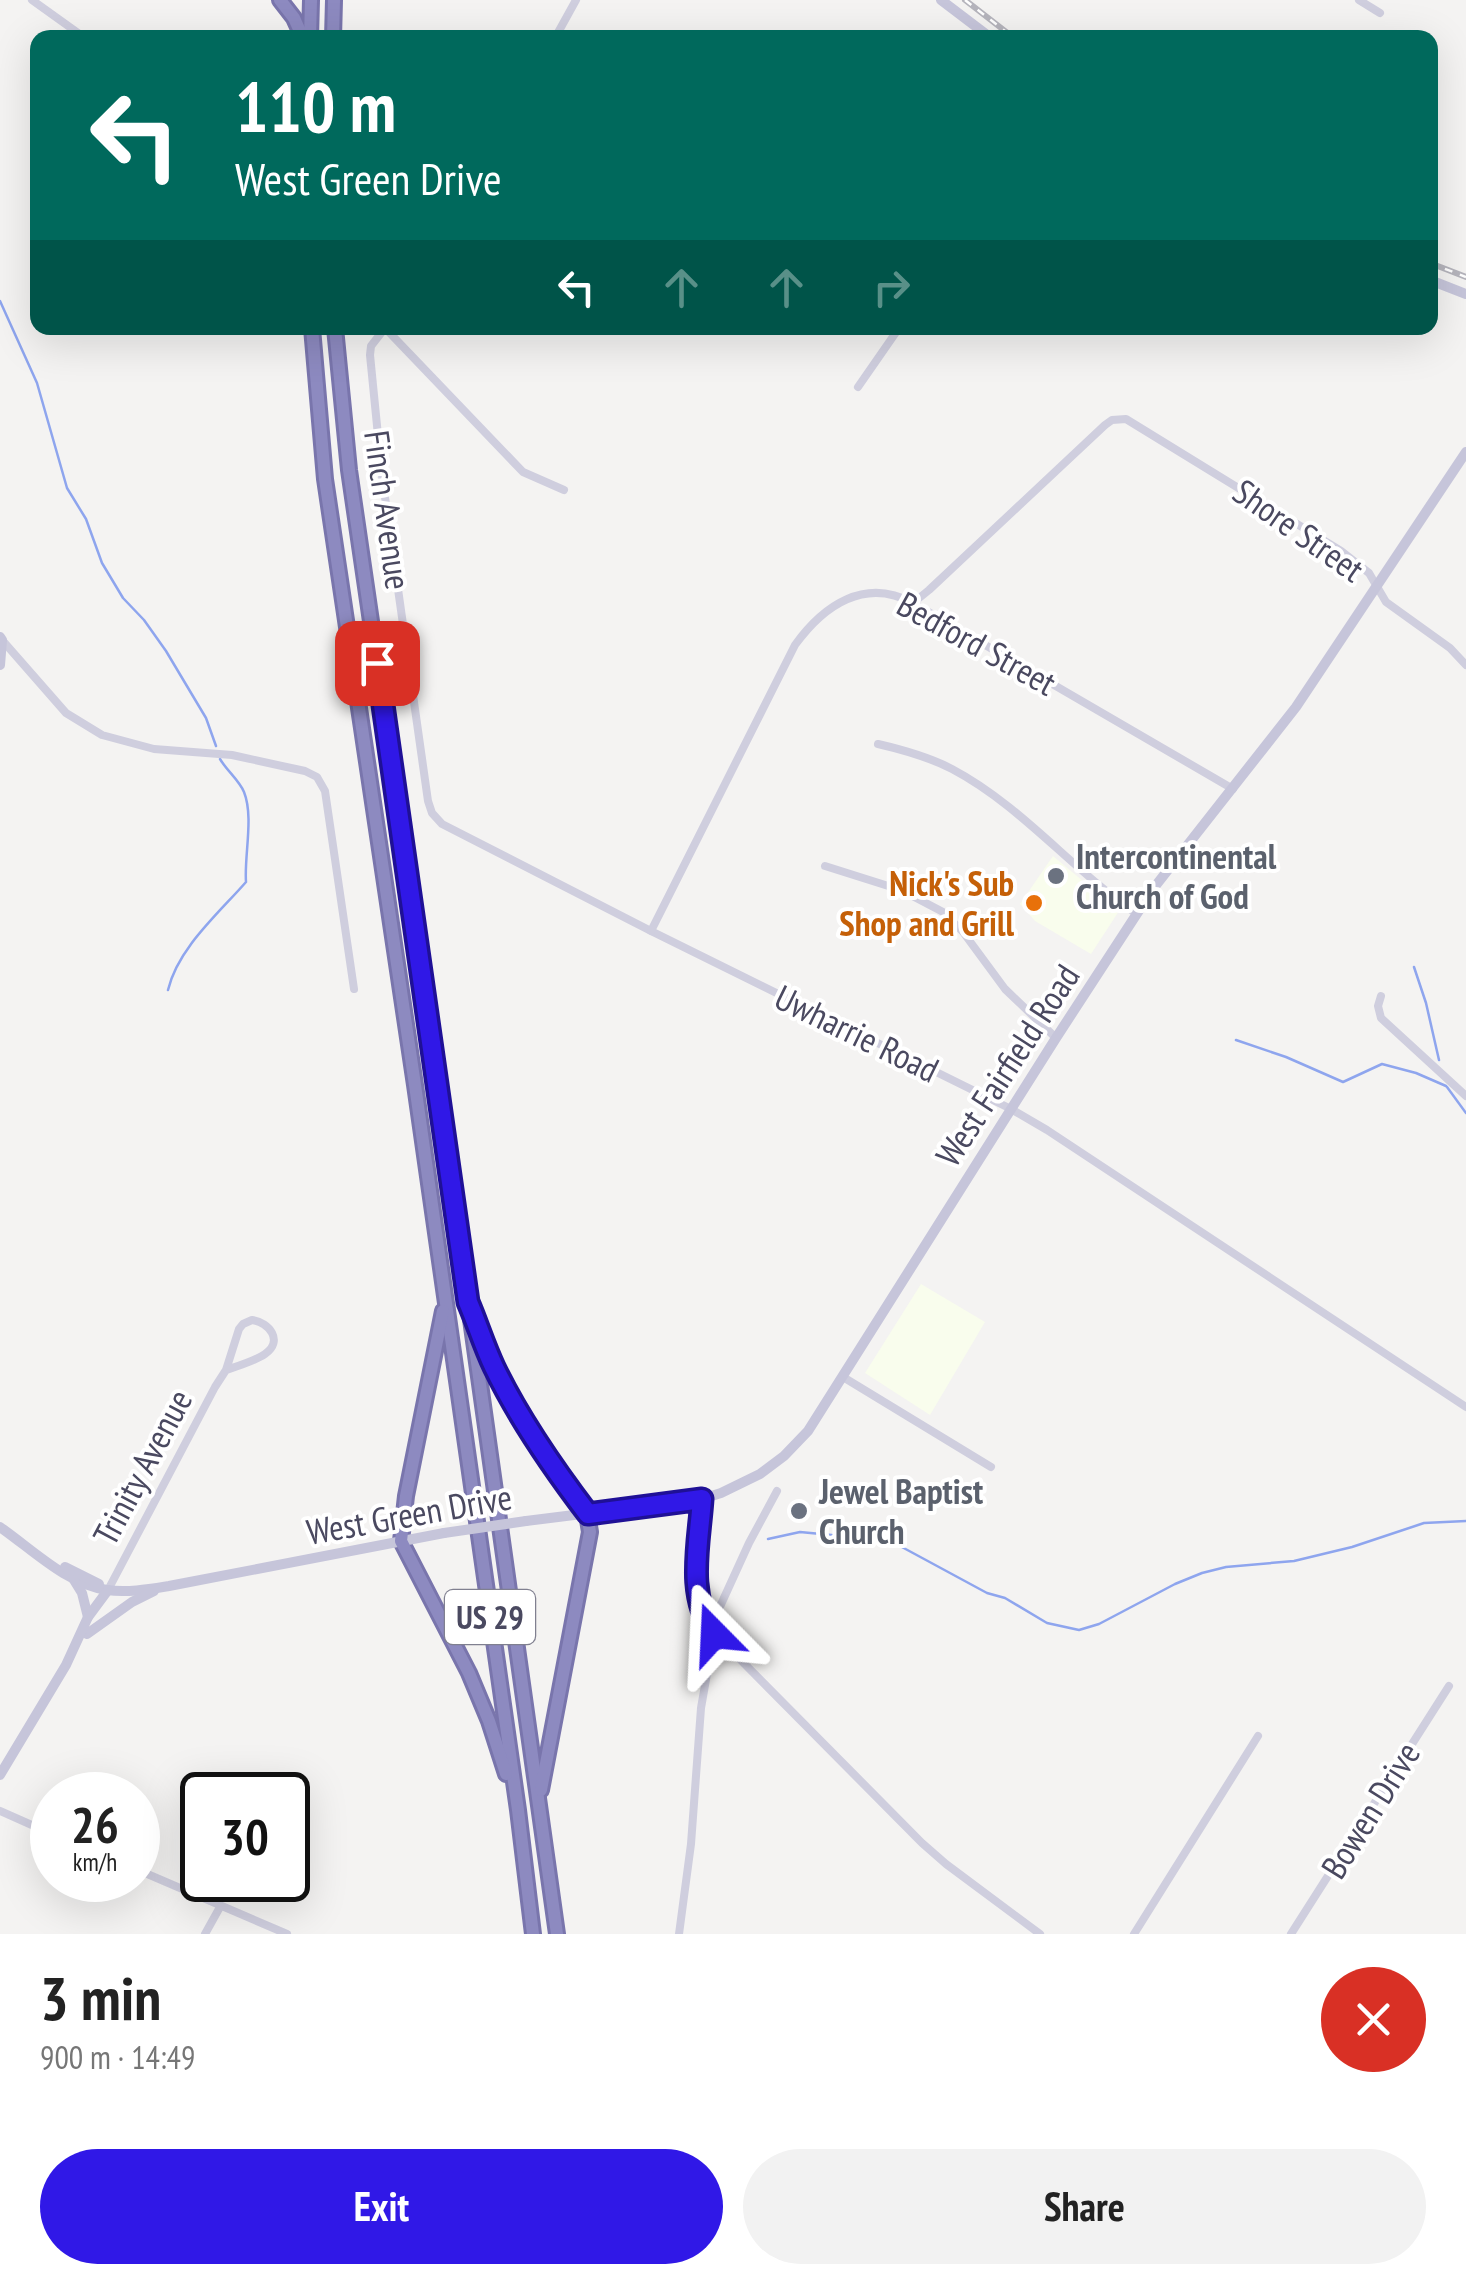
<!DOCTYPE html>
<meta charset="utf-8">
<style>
body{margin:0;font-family:"PT Sans Narrow",sans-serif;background:#f2f2f2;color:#222;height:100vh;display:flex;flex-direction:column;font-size:38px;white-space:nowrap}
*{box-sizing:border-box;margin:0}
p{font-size:32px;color:#767676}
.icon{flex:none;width:55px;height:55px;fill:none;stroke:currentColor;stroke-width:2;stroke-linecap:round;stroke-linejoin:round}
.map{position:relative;height:1934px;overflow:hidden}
.side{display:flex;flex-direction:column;background:#fff;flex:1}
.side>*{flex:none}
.hud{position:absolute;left:30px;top:30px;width:1408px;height:305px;border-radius:20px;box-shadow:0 10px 40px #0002;background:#00695c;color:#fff;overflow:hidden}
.speed{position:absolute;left:30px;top:1772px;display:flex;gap:20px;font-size:50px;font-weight:700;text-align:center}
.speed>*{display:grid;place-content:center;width:130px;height:130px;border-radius:50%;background:#fff;box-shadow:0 10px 40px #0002;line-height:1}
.speed small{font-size:25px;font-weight:400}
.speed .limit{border:5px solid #111;border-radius:15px;background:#fff;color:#111}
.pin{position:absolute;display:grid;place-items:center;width:85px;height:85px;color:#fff;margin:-42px;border-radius:20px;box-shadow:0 5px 15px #0006}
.me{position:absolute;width:110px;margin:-55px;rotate:339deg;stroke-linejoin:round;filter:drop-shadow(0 0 8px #0008)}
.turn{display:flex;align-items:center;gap:35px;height:210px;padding:0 40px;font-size:45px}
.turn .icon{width:130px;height:130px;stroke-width:2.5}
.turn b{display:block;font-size:70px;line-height:85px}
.lanes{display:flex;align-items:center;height:95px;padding:0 40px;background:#0003;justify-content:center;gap:50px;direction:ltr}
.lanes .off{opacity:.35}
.round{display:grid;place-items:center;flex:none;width:105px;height:105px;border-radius:52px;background:#f2f2f2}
.overview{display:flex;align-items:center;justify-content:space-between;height:170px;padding:0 40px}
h1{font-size:60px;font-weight:800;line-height:75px}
.action{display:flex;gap:20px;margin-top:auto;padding:20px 40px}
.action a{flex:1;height:115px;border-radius:60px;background:#3018e7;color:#fff;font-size:40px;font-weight:800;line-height:115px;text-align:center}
.action a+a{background:#f2f2f2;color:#222}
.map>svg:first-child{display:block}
.commercial{fill:#f9fded}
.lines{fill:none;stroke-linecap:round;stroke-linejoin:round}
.stream{stroke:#8ea5ee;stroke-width:2.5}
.highway-casing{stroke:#7975ac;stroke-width:18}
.street{stroke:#cfcede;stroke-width:8}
.secondary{stroke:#c6c5da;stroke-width:10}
.highway{stroke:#8d8ac0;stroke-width:12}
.rail-casing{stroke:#b5b4bc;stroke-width:6}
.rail{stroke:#fff;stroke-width:2.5;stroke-dasharray:8;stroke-linecap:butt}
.secondary-bridge{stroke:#c6c5da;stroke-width:10}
.route-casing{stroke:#1f1096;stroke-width:25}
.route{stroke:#3018e7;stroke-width:18}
.worship-dot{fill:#6b7280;stroke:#fff;stroke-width:4}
.food-dot{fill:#e8710a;stroke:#fff;stroke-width:4}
.labels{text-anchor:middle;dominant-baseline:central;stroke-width:8;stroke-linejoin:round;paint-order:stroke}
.shield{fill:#fff;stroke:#808090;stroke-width:2.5}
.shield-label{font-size:32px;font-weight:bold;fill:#4a4960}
.street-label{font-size:35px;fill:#4a4960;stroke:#fff}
.worship-label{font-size:35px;font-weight:bold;fill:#5b616d;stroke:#fff;text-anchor:start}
.food-label{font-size:35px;font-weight:bold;fill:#c56008;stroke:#fff;text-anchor:end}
</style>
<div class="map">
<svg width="1466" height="1934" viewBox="0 0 1466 1934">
<rect width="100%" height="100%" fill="#f4f3f2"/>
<g class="commercial">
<polygon points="1053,856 1119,911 1091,954 1035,921 1020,904"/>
<polygon points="921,1284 985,1322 930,1415 865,1373"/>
</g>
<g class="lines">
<g class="stream">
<polyline points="0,301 37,383 67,488 86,519 102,563 123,598 144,620 166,651 206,718 216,746"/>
<polyline points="1414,967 1426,1003 1439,1060"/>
<path d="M168,990c10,-42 51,-77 78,-108 -2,-26 8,-65 -2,-90 -5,-12 -17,-21 -24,-33"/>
<polyline points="1236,1040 1286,1057 1343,1082 1382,1064 1416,1073 1446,1086"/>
<polyline points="1447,1087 1466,1113"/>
<polyline points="768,1539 800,1532 842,1536 900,1546 987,1593 1005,1598 1047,1623 1079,1630 1099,1624 1175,1584 1202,1573 1226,1567 1294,1561 1352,1547 1424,1523 1466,1521"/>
</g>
<g class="highway-casing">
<g id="highway">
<polyline points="280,0 294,18 303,38"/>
<polyline points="310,38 311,0"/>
<polyline points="333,38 334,0"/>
<polyline points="312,328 325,479 415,1085 518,1810 533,1934"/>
<polyline points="335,328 349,470 433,1048 557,1934"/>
<polyline points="443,1311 406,1496 401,1541 469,1673 489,1721 506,1774"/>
<polyline points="476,1321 494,1367 514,1404 562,1480 587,1514 590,1532 541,1790"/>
</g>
</g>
<g class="street">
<polyline points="32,0 85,38"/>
<polyline points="1359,0 1380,13"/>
<polyline points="555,38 576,0"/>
<polyline points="385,328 371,346 370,355 382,476 428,801 432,813 442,824 651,931 1011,1109 1047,1130 1466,1407"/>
<polyline points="385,328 523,472 564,490"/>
<polyline points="858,387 899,328"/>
<polyline points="913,603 929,590 1105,425 1112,420 1126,419 1341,551 1369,573 1386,602 1450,648 1466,665"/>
<polyline points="2,640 66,713 102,735 154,749 232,755 305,771 317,777 325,791 354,989"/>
<path d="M878,744c26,6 51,13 74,25 70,37 120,101 185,145"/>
<polyline points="825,866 901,890 943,912 963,932 1005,989 1056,1038"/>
<path d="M651,931l144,-286c29,-40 70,-68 118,-42l320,186"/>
<polyline points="1381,996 1378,1006 1381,1018 1466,1096"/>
<polyline points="843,1377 991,1467"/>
<polyline points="702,1499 696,1583 700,1606 712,1631 922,1843 946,1864 1040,1934"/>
<path d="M108,1590l107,-203 11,-17 13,-41 4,-5 9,-4c17,2 32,21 13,34 -10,7 -27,12 -39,16"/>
<polyline points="0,1811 52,1834"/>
<polyline points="138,1870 287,1934"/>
<polyline points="205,1934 220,1907"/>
<polyline points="679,1934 691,1844 701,1708 718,1611 749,1543 777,1491"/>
<polyline points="1134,1934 1258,1736"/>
<polyline points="1291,1934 1449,1686"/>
</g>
<g class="secondary">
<polyline points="941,0 991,38"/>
<polyline points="1430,280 1466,294"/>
<polyline points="0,637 2,640 0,665"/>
<polyline points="526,1521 702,1499 721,1493 760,1474 784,1456 808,1431 1056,1038 1153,889 1296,707 1466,452"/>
<path d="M0,1527c33,23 66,57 107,63 20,3 43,-1 62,-4l275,-53"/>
<polyline points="65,1567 99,1584"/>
<polyline points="74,1580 82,1593 88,1617"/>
<polyline points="87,1634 132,1602 154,1591"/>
<polyline points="0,1775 66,1665 88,1617 108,1590"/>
</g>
<use href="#highway" class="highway"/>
<g class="rail-casing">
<g id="rail">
<polyline points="965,0 1014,38"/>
<polyline points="1430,263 1466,277"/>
</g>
</g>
<use href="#rail" class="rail"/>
<polyline class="secondary-bridge" points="444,1533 526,1521"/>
</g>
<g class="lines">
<g class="route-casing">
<path id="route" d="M377,663l91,639c9,21 16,44 26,65 25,52 59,101 94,147l114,-15c-3,46 -16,95 12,135"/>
</g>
<use href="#route" class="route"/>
</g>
<g class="worship-dot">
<circle cx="1056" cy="876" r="10"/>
<circle cx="799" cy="1511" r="10"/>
</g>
<circle class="food-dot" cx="1034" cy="903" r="10"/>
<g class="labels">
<rect class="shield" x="445" y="1590" width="90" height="54" rx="8"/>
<g class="shield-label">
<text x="490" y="1617">US 29</text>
</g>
<g class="street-label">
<text transform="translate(388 510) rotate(82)">Finch Avenue</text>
<text transform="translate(1299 530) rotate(35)">Shore Street</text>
<text transform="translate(977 643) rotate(29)">Bedford Street</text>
<text transform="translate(857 1033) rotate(26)">Uwharrie Road</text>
<text transform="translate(1007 1065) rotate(-57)">West Fairfield Road</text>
<text transform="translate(142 1467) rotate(-62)">Trinity Avenue</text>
<text transform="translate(409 1514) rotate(-10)">West Green Drive</text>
<text transform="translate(1370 1810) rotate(-58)">Bowen Drive</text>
</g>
<g class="worship-label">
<text x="1076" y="856">Intercontinental<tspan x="1076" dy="40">Church of God</tspan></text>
<text x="819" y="1491">Jewel Baptist<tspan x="819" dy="40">Church</tspan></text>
</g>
<g class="food-label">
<text x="1014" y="883">Nick's Sub<tspan x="1014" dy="40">Shop and Grill</tspan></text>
</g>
</g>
</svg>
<div class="speed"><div>26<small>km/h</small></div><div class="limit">30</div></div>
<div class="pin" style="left:377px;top:663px;background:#d93025"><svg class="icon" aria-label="arrive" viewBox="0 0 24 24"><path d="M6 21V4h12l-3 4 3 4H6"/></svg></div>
<svg class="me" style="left:714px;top:1634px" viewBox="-20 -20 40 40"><path d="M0-17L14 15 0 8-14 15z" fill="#3018e7" stroke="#fff" stroke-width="4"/></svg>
<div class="hud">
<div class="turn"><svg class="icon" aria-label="left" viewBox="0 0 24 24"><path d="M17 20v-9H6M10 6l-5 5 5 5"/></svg><div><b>110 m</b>West Green Drive</div></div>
<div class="lanes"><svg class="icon" aria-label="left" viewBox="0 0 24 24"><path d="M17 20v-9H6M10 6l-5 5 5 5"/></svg><svg class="icon off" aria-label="ahead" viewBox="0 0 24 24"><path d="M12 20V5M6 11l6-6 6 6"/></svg><svg class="icon off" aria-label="ahead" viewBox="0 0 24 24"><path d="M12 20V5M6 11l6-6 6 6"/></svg><svg class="icon off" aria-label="right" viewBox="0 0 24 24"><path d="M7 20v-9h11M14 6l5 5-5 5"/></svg></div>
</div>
</div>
<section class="side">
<div class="overview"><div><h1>3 min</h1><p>900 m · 14:49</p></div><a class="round" style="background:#d93025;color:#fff"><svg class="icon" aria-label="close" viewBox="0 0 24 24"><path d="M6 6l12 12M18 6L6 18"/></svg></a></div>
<div class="action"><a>Exit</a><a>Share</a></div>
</section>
